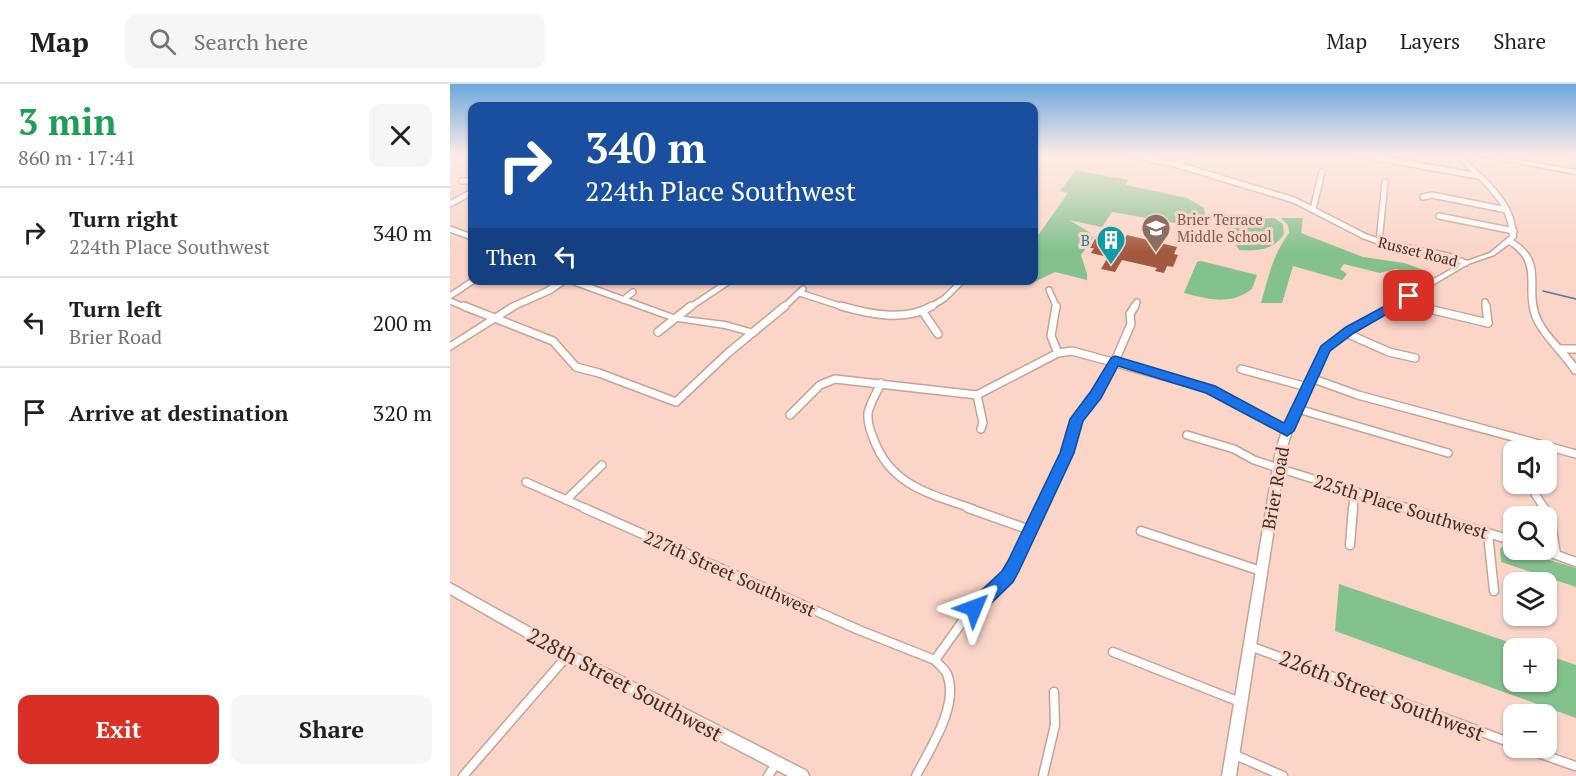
<!DOCTYPE html>
<meta charset="utf-8">
<style>
body{margin:0;font-family:"PT Serif",serif;background:#f6f6f6;color:#202124;height:100vh;display:flex;flex-direction:column;font-size:22px;white-space:nowrap}
*{box-sizing:border-box;margin:0}
p{font-size:20px;color:#757577}
.icon{flex:none;width:33px;height:33px;fill:none;stroke:currentColor;stroke-width:2;stroke-linecap:round;stroke-linejoin:round}
.map{position:relative;flex:1;overflow:hidden}
.side{display:flex;flex-direction:column;background:#fff;width:450px}
.side>*{flex:none}
.top-card{position:absolute;left:18px;top:18px;width:570px;height:183px;border-radius:12px;box-shadow:0 2px 4px #0004;background:#1a4fa0;color:#fff;overflow:hidden}
.controls{position:absolute;left:1053px;top:356px;display:grid;gap:12px}
.controls a{display:grid;place-items:center;width:54px;height:54px;border-radius:12px;background:#fff;box-shadow:0 2px 4px #0004;font-size:30px}
.pin{position:absolute;display:grid;place-items:center;width:51px;height:51px;color:#fff;margin:-26px;border-radius:12px;box-shadow:0 3px 9px #0006}
.me{position:absolute;width:66px;margin:-33px;rotate:46deg;stroke-linejoin:round;filter:drop-shadow(0 0 4px #0008)}
.turn{display:flex;align-items:center;gap:21px;height:126px;padding:0 18px;font-size:27px}
.turn .icon{width:78px;height:78px;stroke-width:2.5}
.turn b{display:block;font-size:42px;line-height:51px}
.then{display:flex;align-items:center;height:57px;padding:0 18px;background:#0003;gap:12px;font-size:22px}
.round{display:grid;place-items:center;flex:none;width:63px;height:63px;border-radius:12px;background:#f6f6f6}
.headline{display:flex;align-items:center;justify-content:space-between;height:102px;padding:0 18px}
h1{font-size:36px;font-weight:800;line-height:45px;color:#1e9e55}
.cta{display:flex;gap:12px;margin-top:auto;padding:12px 18px}
.cta a{flex:1;height:69px;border-radius:12px;background:#d93025;color:#fff;font-size:24px;font-weight:800;line-height:69px;text-align:center}
.cta a+a{background:#f6f6f6;color:#202124}
ul{padding:0;list-style:none}
li{display:flex;align-items:center;gap:18px;height:90px;padding:0 18px;border-top:2px solid #e0e0e0}
li div{flex:1}
li b{display:block;font-size:22px}
li em{font-style:normal}
header{display:flex;align-items:center;gap:36px;box-sizing:border-box;height:84px;padding:0 30px;background:#fff;border-bottom:2px solid #e0e0e0}
header strong{font-size:28px}
nav{display:flex;gap:33px;margin-inline-start:auto;font-size:21px}
.search{width:420px;height:54px;background:#f6f6f6;display:flex;align-items:center;gap:15px;box-sizing:border-box;padding:0 21px;border-radius:12px;color:#757577;font-size:22px}
main{display:flex;flex:1;min-height:0}
.map>svg:first-child{display:block}
.green{fill:#83c18d}
.lines{fill:none;stroke-linecap:round;stroke-linejoin:round}
.stream{stroke:#4c789a;stroke-width:1.5}
.building{fill:#a3593f}
.street-far2-casing{stroke:#c6a396;stroke-width:8}
.street-far1-casing{stroke:#c6a396;stroke-width:10}
.street-casing{stroke:#c6a396;stroke-width:11}
.secondary-casing{stroke:#c6a396;stroke-width:3}
.street-far2{stroke:#fff;stroke-width:5}
.street-far1{stroke:#fff;stroke-width:7}
.street{stroke:#fff;stroke-width:8}
.secondary{fill:#fff;fill-rule:evenodd}
.route{fill:#1a73e8;stroke:#114b97;stroke-width:1.5}
.labels{text-anchor:middle;dominant-baseline:central;stroke-width:6;stroke-linejoin:round;paint-order:stroke}
.far-education-label{font-size:15px;fill:#785e54;stroke:#fad5c8;text-anchor:start}
.far-culture-label{font-size:15px;fill:#0d838f;stroke:#fad5c8;text-anchor:end}
.far-street-label{font-size:15px;fill:#3d2e29;stroke:#fad5c8}
.street-label{font-size:18px;fill:#3d2e29;stroke:#fad5c8}
.near-street-label{font-size:21px;fill:#3d2e29;stroke:#fad5c8}
</style>
<header>
<strong>Map</strong>
<div class="search"><svg class="icon" aria-label="search" viewBox="0 0 24 24"><circle cx="10" cy="10" r="6"/><path d="M15 15l6 6"/></svg>Search here</div>
<nav><a>Map</a><a>Layers</a><a>Share</a></nav>
</header>
<main>
<section class="side">
<div class="headline"><div><h1>3 min</h1><p>860 m · 17:41</p></div><a class="round"><svg class="icon" aria-label="close" viewBox="0 0 24 24"><path d="M6 6l12 12M18 6L6 18"/></svg></a></div>
<ul>
<li><svg class="icon" aria-label="right" viewBox="0 0 24 24"><path d="M7 20v-9h11M14 6l5 5-5 5"/></svg><div><b>Turn right</b><p>224th Place Southwest</p></div><em>340 m</em></li>
<li><svg class="icon" aria-label="left" viewBox="0 0 24 24"><path d="M17 20v-9H6M10 6l-5 5 5 5"/></svg><div><b>Turn left</b><p>Brier Road</p></div><em>200 m</em></li>
<li><svg class="icon" aria-label="arrive" viewBox="0 0 24 24"><path d="M6 21V4h12l-3 4 3 4H6"/></svg><div><b>Arrive at destination</b></div><em>320 m</em></li>
</ul>
<div class="cta"><a>Exit</a><a>Share</a></div>
</section>
<div class="map">
<svg width="1126" height="692" viewBox="0 0 1126 692">
<rect width="100%" height="100%" fill="#fad5c8"/>
<g class="green">
<polygon points="626,86 678,96 676,101 737,114 754,124 755,132 746,139 735,141 662,128 652,143 619,136 639,148 643,154 631,171 637,190 637,196 605,188 582,199 573,197 584,196 584,157 618,109 610,107"/>
<path d="M824,134l9,6 1,10c-11,17 -27,17 -45,16l-16,-29z"/>
<path d="M831,134h22l-2,15 62,24 41,6 20,7 1,6 -29,-7 -16,4 -36,-9 -4,5 7,5 -5,6 -49,-14 -11,37h-21c7,-25 12,-49 28,-70l-1,-8z"/>
<path d="M751,177l56,14 -5,14c-22,17 -44,10 -68,4l13,-31z"/>
<polygon points="1053,462 1126,484 1126,503 1051,478 1050,465"/>
<polygon points="889,500 1076,564 1064,564 1064,597 1096,597 1097,571 1126,581 1126,634 885,547"/>
</g>
<g class="lines">
<polyline class="stream" points="1093,207 1126,215"/>
</g>
<polygon class="building" points="677,151 727,163 724,170 728,171 723,183 717,182 714,189 705,187 707,184 672,176 665,188 651,185 658,173 641,169 644,164 640,164 645,155 669,159 673,158"/>
<g class="lines">
<g class="street-far2-casing">
<g id="street-far2">
<polyline points="684,71 728,81 844,116 914,152 933,159 998,172 1016,179"/>
<polyline points="911,71 1028,92"/>
<polyline points="728,81 737,71"/>
<polyline points="12,97 22,97"/>
<polyline points="973,113 982,111 1057,126"/>
<polyline points="0,120 22,108"/>
<polyline points="863,125 872,88"/>
<polyline points="989,132 1064,147"/>
<polyline points="0,145 22,153"/>
<polyline points="929,158 935,98"/>
<polyline points="599,206 607,224"/>
<polyline points="350,209 396,224"/>
<polyline points="0,212 24,196"/>
<polyline points="959,212 979,224"/>
<polyline points="173,216 183,208"/>
<polyline points="0,217 17,224"/>
<polyline points="1035,218 1036,224"/>
<polyline points="239,224 281,196"/>
<polyline points="333,224 353,205"/>
<polyline points="479,224 495,214 513,196"/>
<polyline points="684,224 687,218"/>
</g>
</g>
<g class="street-far1-casing">
<g id="street-far1">
<polyline points="14,222 103,257 126,283 149,289 226,318 278,269 335,222"/>
<path d="M391,222c28,8 64,16 91,0"/>
<polyline points="606,222 601,252 608,269"/>
<polyline points="977,222 983,226 1038,239"/>
<polyline points="1036,222 1038,239"/>
<polyline points="473,228 488,250"/>
<polyline points="208,248 241,222"/>
<polyline points="896,249 939,268 965,274"/>
<polyline points="1111,265 1126,265"/>
<polyline points="791,285 857,303"/>
<polyline points="861,294 908,311 1126,370"/>
<path d="M431,299c-4,9 -11,20 -13,30 -1,9 3,20 6,27 17,46 57,54 99,69"/>
<polyline points="527,311 533,339 531,345"/>
<polyline points="848,325 998,369"/>
<polyline points="340,331 370,301 385,295 527,311 608,269 622,267 761,305 837,347"/>
<polyline points="737,351 784,365 804,376 828,384 961,425"/>
<polyline points="76,398 137,425"/>
<polyline points="1083,399 1085,410 1095,425"/>
<polyline points="116,416 152,381"/>
<polyline points="591,425 617,369 627,335 646,310 665,277 681,240 680,230 685,222"/>
<polyline points="903,425 904,408"/>
</g>
</g>
<g class="street-casing">
<g id="street">
<polyline points="134,424 409,546 485,576"/>
<polyline points="518,424 580,446"/>
<polyline points="956,424 1064,457"/>
<polyline points="1094,424 1100,432 1106,470"/>
<polyline points="691,447 811,487"/>
<polyline points="1038,450 1044,507"/>
<polyline points="900,461 903,424"/>
<polyline points="1090,465 1126,478"/>
<polyline points="800,562 1064,660"/>
<polyline points="663,568 790,618"/>
<polyline points="1071,663 1125,682"/>
<polyline points="783,670 833,692"/>
<polyline points="13,692 118,571"/>
<polyline points="318,692 326,680"/>
<path d="M466,692c13,-26 44,-71 31,-102 -2,-5 -8,-9 -12,-14l35,-49 41,-40 30,-63"/>
<polyline points="593,692 605,641 604,608"/>
</g>
</g>
<g class="secondary-casing">
<g id="secondary">
<path d="M1005,71h6c24,24 55,46 55,82l-3,3c37,23 13,49 28,80 9,17 24,29 35,44v10l-3,-1c-12,-19 -33,-36 -41,-57 -10,-29 8,-53 -23,-72l-15,11 -26,9 -115,68 -25,19 -36,80 -6,19 -50,326h-14l54,-326 6,-19 40,-84 25,-19 117,-66 26,-9 20,-17c-1,-36 -32,-56 -55,-81z"/>
<polygon points="1026,71 1040,71 1126,86 1126,90"/>
<polygon points="1119,71 1125,71 1126,78"/>
<polygon points="109,196 127,196 226,232 275,238 307,247 308,249 304,252 275,244 222,236 117,198 101,209 67,224 0,266 0,259 61,220 95,205"/>
<polygon points="0,499 122,567 357,687 359,692 338,692 114,575 0,510"/>
</g>
</g>
<use href="#street-far2" class="street-far2"/>
<use href="#street-far1" class="street-far1"/>
<use href="#street" class="street"/>
<use href="#secondary" class="secondary"/>
</g>
<linearGradient id="sky" x2="0" y2="1"><stop stop-color="#6ca8dc"/><stop offset="0.42" stop-color="#fdece6"/><stop offset="1" stop-color="#fdece6" stop-opacity="0"/></linearGradient>
<rect width="1126" height="168" fill="url(#sky)"/>
<polygon class="route" points="959,209 964,212 963,215 904,249 880,267 844,347 837,352 756,309 668,282 651,314 633,337 624,369 569,487 563,498 530,530 524,532 518,530 516,524 518,519 552,487 558,477 610,369 620,335 641,307 661,274 665,272 765,302 834,339 871,262 896,243"/>
<defs>
<g id="school-pin" transform="scale(1.5)"><path d="M0 17L-7.5 6A9.5 9.5 0 1 1 7.5 6Z" fill="#8d6e63" stroke="#fad5c8"/><path d="M0-5L7-2L0 1L-7-2ZM-4 1L0 2.5L4 1V4Q0 6-4 4Z" fill="#fff"/></g>
<g id="building-pin" transform="scale(1.5)"><path d="M0 17L-7.5 6A9.5 9.5 0 1 1 7.5 6Z" fill="#0f9aa8" stroke="#fad5c8"/><path d="M-4-6H4V6H1V3H-1V6H-4ZM-2.5-4.3h1.7v1.8h-1.7ZM.8-4.3h1.7v1.8H.8ZM-2.5-1h1.7V.8h-1.7ZM.8-1h1.7V.8H.8Z" fill="#fff"/></g>
</defs>
<g fill-rule="evenodd">
<use href="#school-pin" x="706" y="144"/>
<use href="#building-pin" x="661" y="156"/>
</g>
<g class="labels">
<g class="far-education-label">
<text x="727" y="135">Brier Terrace<tspan x="727" dy="17">Middle School</tspan></text>
</g>
<g class="far-culture-label">
<text x="640" y="156">B</text>
</g>
<g class="far-street-label">
<text transform="translate(968 167) rotate(14)">Russet Road</text>
</g>
<g class="street-label">
<text transform="translate(825 404) rotate(-80)">Brier Road</text>
<text transform="translate(951 422) rotate(17)">225th Place Southwest</text>
<text transform="translate(280 489) rotate(24)">227th Street Southwest</text>
</g>
<g class="near-street-label">
<text transform="translate(175 600) rotate(28)">228th Street Southwest</text>
<text transform="translate(932 611) rotate(21)">226th Street Southwest</text>
</g>
</g>
</svg>
<div class="controls">
<a><svg class="icon" aria-label="sound" viewBox="0 0 24 24"><path d="M4 9h4l5-4v14l-5-4H4zM17 9q2 3 0 6"/></svg></a>
<a><svg class="icon" aria-label="search" viewBox="0 0 24 24"><circle cx="10" cy="10" r="6"/><path d="M15 15l6 6"/></svg></a>
<a><svg class="icon" aria-label="layers" viewBox="0 0 24 24"><path d="M12 4l9 5-9 5-9-5zM3 14l9 5 9-5"/></svg></a>
<a>+</a>
<a>−</a>
</div>
<div class="pin" style="left:959px;top:212px;background:#d93025"><svg class="icon" aria-label="arrive" viewBox="0 0 24 24"><path d="M6 21V4h12l-3 4 3 4H6"/></svg></div>
<svg class="me" style="left:524px;top:524px" viewBox="-20 -20 40 40"><path d="M0-17L14 15 0 8-14 15z" fill="#1a73e8" stroke="#fff" stroke-width="4"/></svg>
<div class="top-card">
<div class="turn"><svg class="icon" aria-label="right" viewBox="0 0 24 24"><path d="M7 20v-9h11M14 6l5 5-5 5"/></svg><div><b>340 m</b>224th Place Southwest</div></div>
<div class="then">Then<svg class="icon" aria-label="left" viewBox="0 0 24 24"><path d="M17 20v-9H6M10 6l-5 5 5 5"/></svg></div>
</div>
</div>
</main>
